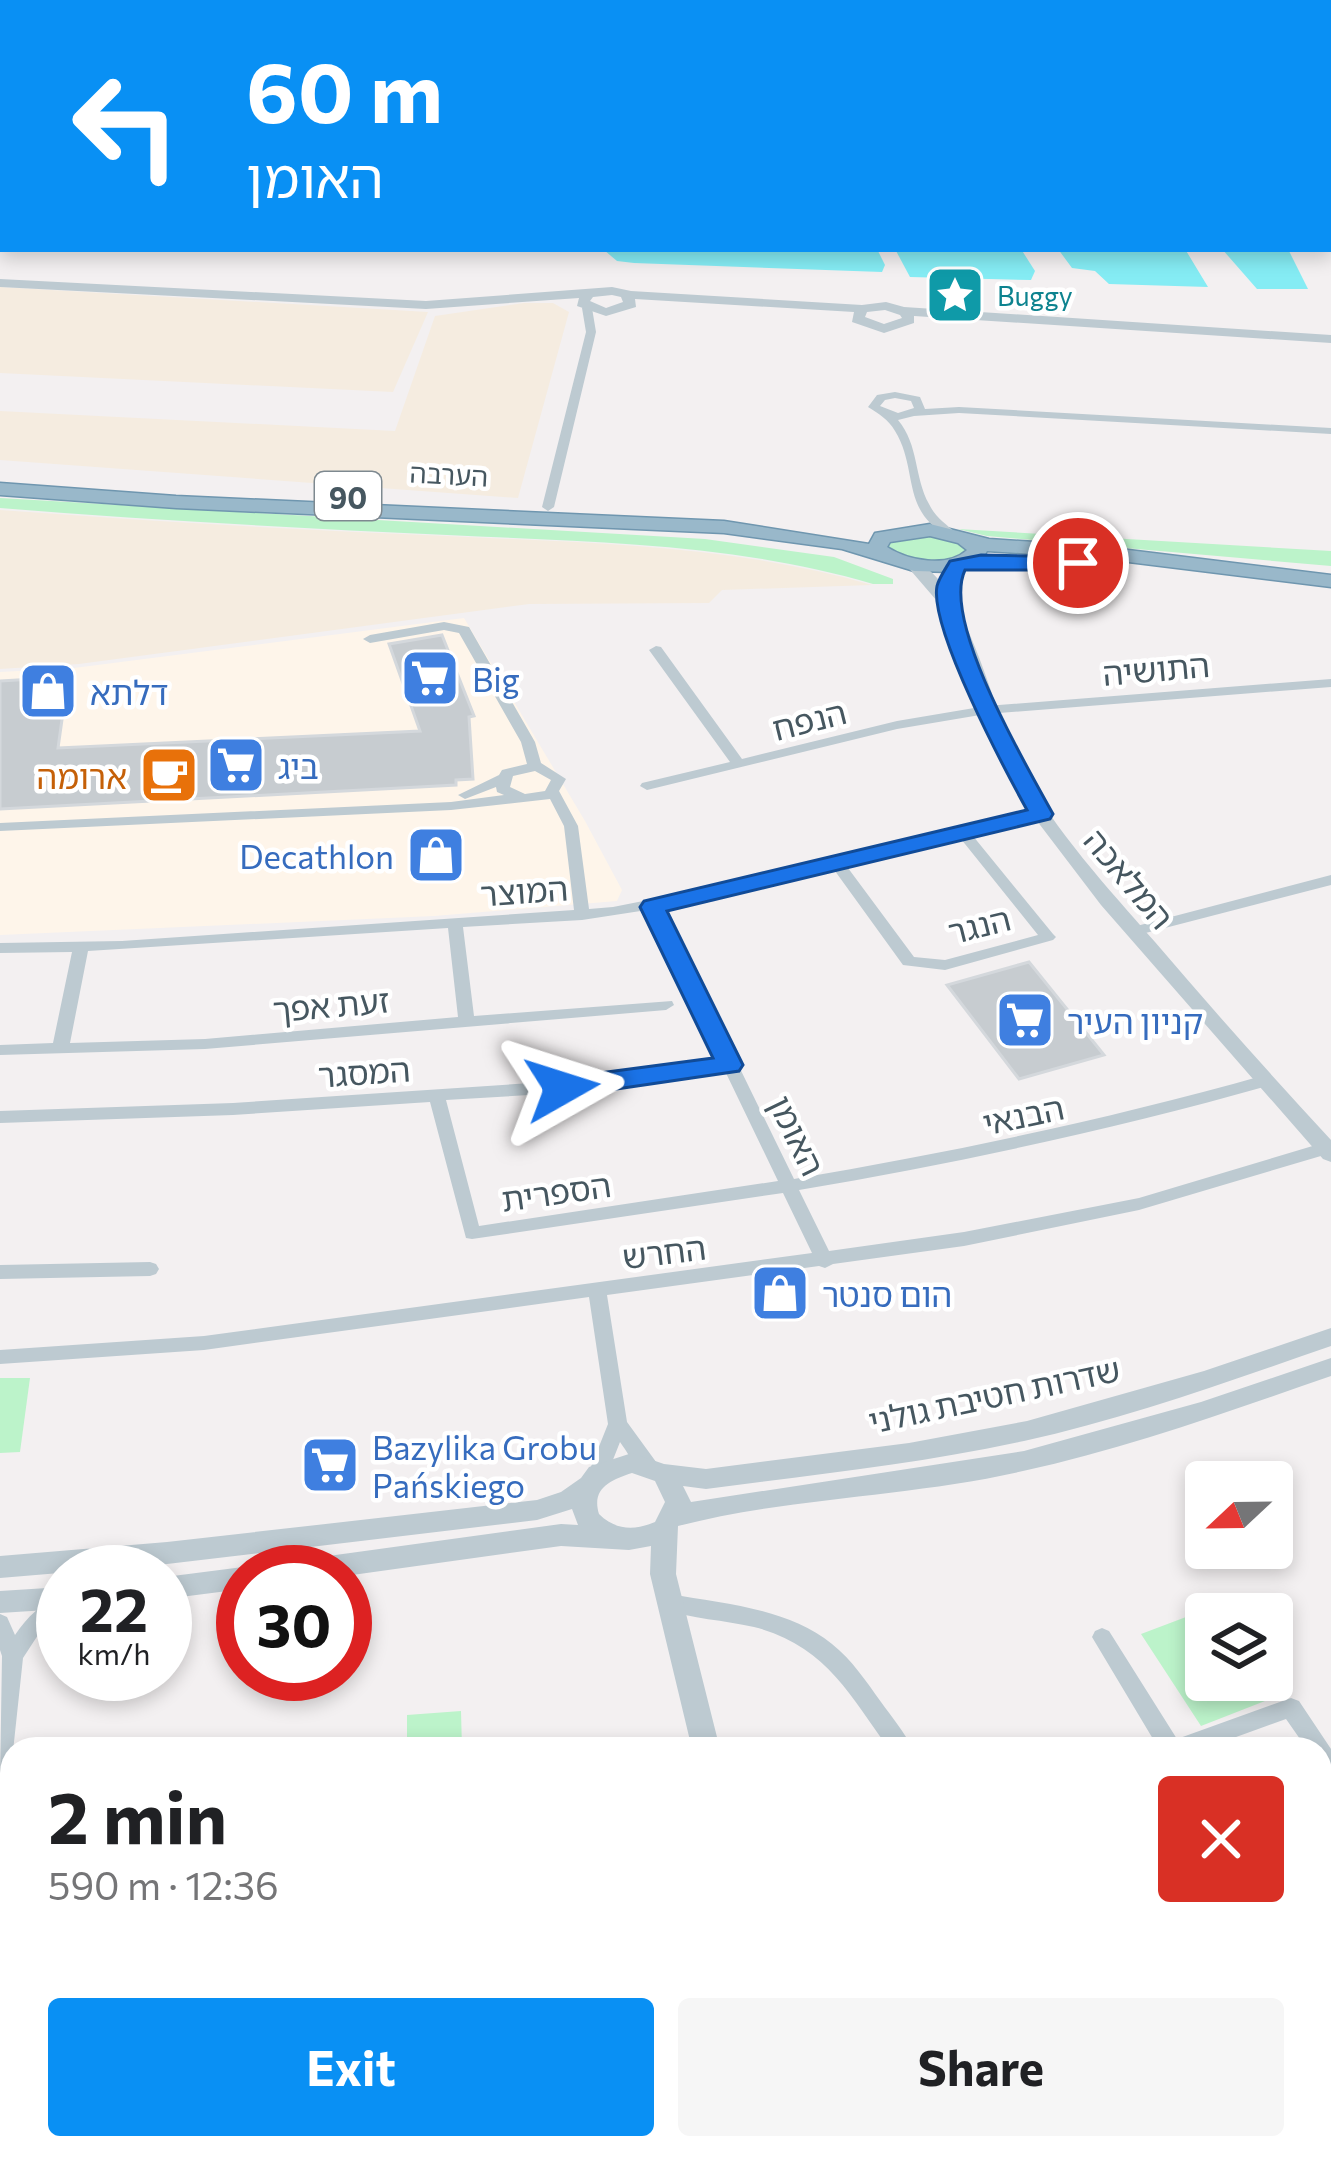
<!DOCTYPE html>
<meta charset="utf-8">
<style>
body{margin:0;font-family:Commissioner,"Noto Sans Hebrew",sans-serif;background:#f6f6f6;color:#202124;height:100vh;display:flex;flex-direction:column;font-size:45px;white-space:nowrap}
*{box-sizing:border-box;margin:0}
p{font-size:39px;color:#757577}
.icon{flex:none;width:66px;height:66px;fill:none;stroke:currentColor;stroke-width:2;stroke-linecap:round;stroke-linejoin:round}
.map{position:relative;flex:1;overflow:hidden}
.details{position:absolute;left:0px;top:1737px;width:1332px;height:423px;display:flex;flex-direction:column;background:#fff;border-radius:36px 36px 0 0;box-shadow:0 6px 18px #0003}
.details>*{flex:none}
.guide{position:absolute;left:0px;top:0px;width:1332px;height:252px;box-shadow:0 6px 18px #0003;background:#0990f4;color:#fff;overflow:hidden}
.needle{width:78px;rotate:248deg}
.buttons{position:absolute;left:1185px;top:1461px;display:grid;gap:24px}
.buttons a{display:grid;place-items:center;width:108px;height:108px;border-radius:12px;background:#fff;box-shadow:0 6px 18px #0003;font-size:60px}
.speed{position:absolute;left:36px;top:1545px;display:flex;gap:24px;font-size:60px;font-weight:700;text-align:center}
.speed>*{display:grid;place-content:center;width:156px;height:156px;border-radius:50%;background:#fff;box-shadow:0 6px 18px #0003;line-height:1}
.speed small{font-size:30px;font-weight:400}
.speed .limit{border:18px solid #d22;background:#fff;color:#111}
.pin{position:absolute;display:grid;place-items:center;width:102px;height:102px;color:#fff;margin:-51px;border:6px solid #fff;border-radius:50%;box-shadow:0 3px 12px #0007}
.me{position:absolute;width:132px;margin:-66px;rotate:84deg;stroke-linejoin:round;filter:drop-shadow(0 0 9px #0008)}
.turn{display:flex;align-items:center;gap:42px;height:252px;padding:0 48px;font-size:54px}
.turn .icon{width:156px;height:156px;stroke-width:2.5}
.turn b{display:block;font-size:84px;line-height:102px}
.round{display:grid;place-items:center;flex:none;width:126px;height:126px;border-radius:12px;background:#f6f6f6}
.headline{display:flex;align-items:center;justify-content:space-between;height:204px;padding:0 48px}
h1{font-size:72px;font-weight:700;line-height:90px}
.action{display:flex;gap:24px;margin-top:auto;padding:24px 48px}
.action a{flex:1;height:138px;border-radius:12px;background:#0990f4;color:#fff;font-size:48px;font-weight:700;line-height:138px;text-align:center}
.action a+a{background:#f6f6f6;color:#202124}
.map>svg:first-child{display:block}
.commercial{fill:#fef5ea}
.green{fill:#bcf3ca}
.sand{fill:#f5ece0}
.water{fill:#85ecf4}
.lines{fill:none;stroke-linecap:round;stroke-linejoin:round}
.stream{stroke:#85ecf4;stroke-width:3}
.building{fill:#c7ccd0;stroke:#d4d8dc;stroke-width:3}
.trunk-casing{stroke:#6f96af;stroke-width:3}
.minor{fill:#bdcad1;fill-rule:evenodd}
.tertiary{fill:#bdcad1;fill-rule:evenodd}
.trunk{fill:#99b8ca;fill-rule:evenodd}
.route{fill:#1a73e8;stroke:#114b97;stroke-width:3}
.labels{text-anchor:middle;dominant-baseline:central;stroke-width:9;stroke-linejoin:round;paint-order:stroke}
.far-culture-label{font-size:27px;fill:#0d838f;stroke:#fff;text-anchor:start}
.far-street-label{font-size:27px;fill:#465760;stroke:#fff}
.shield{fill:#fff;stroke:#7e8990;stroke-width:3}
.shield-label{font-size:30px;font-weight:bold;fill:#465760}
.street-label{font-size:33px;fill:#465760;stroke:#fff}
.shop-label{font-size:33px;fill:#366cbe;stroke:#fff;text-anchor:start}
.food-label{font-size:33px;fill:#c56008;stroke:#fff;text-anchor:end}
</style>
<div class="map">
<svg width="1331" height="2158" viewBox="0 0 1331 2158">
<rect width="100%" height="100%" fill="#f3f0f1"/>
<polygon class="commercial" points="464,618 585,821 622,890 617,901 434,916 0,935 0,672 74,668"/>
<g class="green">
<path d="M0,498l705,41 129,18 59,22v5h-20c-139,-41 -282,-42 -426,-49 -149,-7 -298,-15 -447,-27z"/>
<polygon points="958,529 1331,551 1331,566 987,536"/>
<polygon points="912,534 947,537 968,547 967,557 925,563 886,550 888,540"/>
<polygon points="0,1378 30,1378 20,1452 0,1453"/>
<polygon points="1231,1600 1241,1614 1206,1614 1206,1680 1272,1680 1272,1659 1293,1690 1201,1726 1141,1634"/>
<polygon points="461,1711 462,1749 407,1749 407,1715"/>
<polygon points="985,2148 1189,2148 1167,2158 962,2158"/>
</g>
<g class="sand">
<polygon points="0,287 428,312 393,392 0,373"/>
<polygon points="524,303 553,303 569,312 518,498 0,460 0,411 395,431 435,316"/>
<path d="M0,510c149,11 298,20 447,26 143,7 287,9 425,49l-150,5 -13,13 -180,1 -450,60 -79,5z"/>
</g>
<g class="water">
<polygon points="877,249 885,265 882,272 634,263 617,261 604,250"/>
<polygon points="895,249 1021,249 1035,271 1031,280 910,277"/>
<polygon points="1058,249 1185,249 1208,287 1109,284 1095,271 1072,268"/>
<polygon points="1222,249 1288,249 1308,289 1257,289"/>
</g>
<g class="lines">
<polyline class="stream" points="0,137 3,133"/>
</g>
<g class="building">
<polygon points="442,635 474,716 469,717 473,779 456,780 456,785 0,809 0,681 68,677 58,748 420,731 389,644"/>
<polygon points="1029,962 1104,1055 1019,1079 947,985"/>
</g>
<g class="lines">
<g class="trunk-casing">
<path id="trunk" d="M0,483l176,13 548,25 145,23 6,-11 55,-9 59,15 107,7 235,29v12l-235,-29 -109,-7 -7,12 -26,9 -40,-1 -72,-22 -118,-16 -548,-25 -176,-13zM930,536l28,7 9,7c-20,18 -58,11 -80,-3l3,-5z"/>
</g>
<g class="minor">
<polygon points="122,0 130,0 128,3 120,3"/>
<polygon points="3,179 3,187 0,188 0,180"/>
<polygon points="587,305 592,308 596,332 554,507 548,511 542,507 586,332 582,308"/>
<path d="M895,392l25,5 5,12 34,-2 372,21v6l-372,-21 -45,3 -16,4c21,25 16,57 31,84 6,13 17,20 27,29l-6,4c-50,-25 -31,-67 -55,-106 -7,-12 -16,-17 -27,-24l9,-12zM895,398l16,3 3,7 -16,5 -18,-7 5,-6z"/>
<path d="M444,622l25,5 66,115 6,21 25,16 -7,12 19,35 11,83 24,-2 226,-45 202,-52 7,4 -2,3 -73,19 80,98 3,3 -3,3 -108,30 -42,-5 -68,-94 -174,36 133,272c159,-27 316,-60 471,-104l8,6 -2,4c-156,44 -312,78 -472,105l30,61 135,-19 175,-34 187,-56 5,1v10l-192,57 -175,36 -131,18 -8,4 -6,-2 -212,29 20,127 32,44 -3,6c-17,5 -27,-18 -36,-30l-15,38 -7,2 -7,-2 -3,-6 20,-50 -19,-127 -385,53 -204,14v-14l204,-14 608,-83 -29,-60 -311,46 -6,-1 -36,-136 -197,13 -233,8v-12l233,-8 329,-22 158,-20 -73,-151 -65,10 -119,7 11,89 198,-15 2,4 -8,5 -461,39 -205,6v-10l53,-2 19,-91 -72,1v-10l122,-2 452,-31 -10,-84 -14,-27 -99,11 -451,21v-8l451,-21 53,-7 -7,-3 -1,-5 -31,12 -7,-4 41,-20 3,-5 25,-6 -6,-22 -62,-109 -15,-3 -74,13 -7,-4 7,-4zM535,771l16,9 -6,11 -20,3 -15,-7 3,-11zM961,839l77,96 -93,25 -31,-3 -66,-89zM448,928l10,89 -253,22 -135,4 18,-92zM725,1071l53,110 -299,45 -33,-126 116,-7z"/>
<polygon points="656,646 661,647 742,759 897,721 986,706 1331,679 1331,687 986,714 897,729 647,790 640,786 642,783 730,762 649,650"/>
<polygon points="1331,875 1331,885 1134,936 1126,931 1129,928"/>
<polygon points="150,1262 156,1264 159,1269 156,1274 150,1276 0,1279 0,1265"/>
<path d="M63,1593v21l-25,21 -15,23 -12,112 -3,7 -8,3 2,-124 -2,-6v-36l7,3 8,18c11,-17 29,-34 48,-42z"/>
<path d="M670,1594c55,10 117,14 162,50 20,16 34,37 49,58 11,15 23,30 32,47h-24c-39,-54 -64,-104 -135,-122 -30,-7 -62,-8 -91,-18l-3,-6 3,-6z"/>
<polygon points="1102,1628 1109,1631 1177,1739 1291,1698 1299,1701 1331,1749 1331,1777 1320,1769 1320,1749 1307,1749 1286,1719 1203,1749 1159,1749 1092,1637 1095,1631"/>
<polygon points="0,1895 8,1898 12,1909 12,2003 4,1999 0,1990"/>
<polygon points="1331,1938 1331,1961 1320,1965 1320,1942"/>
<polygon points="1320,2088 1331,2095 1331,2130 1320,2123"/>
<polygon points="35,2148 59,2148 62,2158 36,2158"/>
<polygon points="544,2148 585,2148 579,2158 537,2158"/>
<polygon points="835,2148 877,2148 871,2158 828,2158"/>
</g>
<g class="tertiary">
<path d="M0,279l426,22 186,-14 19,4 231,14 24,-3 18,5 427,28v8l-417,-27v7l-30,10 -32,-11 2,-10 -219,-13 1,8 -30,9 -29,-10 2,-8 -153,11 -426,-22zM612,295l9,2 2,5 -17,6 -16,-7 3,-4zM885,310l15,5 2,3 -18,6 -19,-7 2,-5z"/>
<path d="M914,560c55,25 79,155 107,208 35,64 86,119 134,174 57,67 116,133 176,198v22l-8,-3 -222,-254 -67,-88 -41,-72 -56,-144 -31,-36z"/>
<path d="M1331,1328v18c-101,35 -203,72 -307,95 -105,23 -212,34 -318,48l-23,-3 8,16 333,-51 177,-49 130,-44v18c-101,35 -203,72 -308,95 -113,26 -233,26 -345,55l-2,48 44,175h-28l-42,-175 1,-28 -22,4 -68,-4 -216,30v-4h-66l4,-8 9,-3 269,-37 17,1 -6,-16 -35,11 -370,44 -167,14v-22l167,-14 370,-42 24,-8 20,-14 8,-11 43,-14 32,11 42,5 203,-26 118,-22 177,-50zM632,1473l23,8 10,21 -10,20c-21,9 -40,8 -56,-8 -8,-26 12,-34 33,-41z"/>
<polygon points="243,1567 253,1572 243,1572 243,1589 165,1599 165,1577"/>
<polygon points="63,1587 63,1609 0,1613 0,1591"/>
<polygon points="818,2148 850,2148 853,2158 821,2158"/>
</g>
<use href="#trunk" class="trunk"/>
</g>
<path class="route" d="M981,555l97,2 10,6 -10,7h-113c-24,51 61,195 88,244l-3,5 -383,92 76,154 -4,6 -177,26 -9,-3 -5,-6 14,-10 151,-20 -73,-151 4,-6 383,-91c-22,-40 -98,-182 -90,-224 2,-8 9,-18 13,-25z"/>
<defs>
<g id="sight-square" transform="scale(3)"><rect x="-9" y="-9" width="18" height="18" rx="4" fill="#0f9aa8" stroke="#fff"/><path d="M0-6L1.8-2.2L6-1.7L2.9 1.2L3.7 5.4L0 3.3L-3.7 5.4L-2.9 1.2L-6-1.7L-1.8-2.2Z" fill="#fff"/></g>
<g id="supermarket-square" transform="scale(3)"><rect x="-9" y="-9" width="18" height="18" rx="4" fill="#3f7fe0" stroke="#fff"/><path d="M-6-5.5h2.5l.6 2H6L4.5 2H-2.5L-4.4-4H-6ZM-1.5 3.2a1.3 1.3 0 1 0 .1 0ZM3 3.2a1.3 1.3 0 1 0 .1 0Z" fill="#fff"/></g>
<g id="shop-square" transform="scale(3)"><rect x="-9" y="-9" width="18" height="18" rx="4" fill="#3f7fe0" stroke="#fff"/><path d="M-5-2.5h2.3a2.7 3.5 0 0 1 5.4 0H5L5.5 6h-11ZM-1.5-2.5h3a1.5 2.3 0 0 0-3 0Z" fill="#fff"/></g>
<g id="cafe-square" transform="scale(3)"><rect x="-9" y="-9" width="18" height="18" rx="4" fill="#e8710a" stroke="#fff"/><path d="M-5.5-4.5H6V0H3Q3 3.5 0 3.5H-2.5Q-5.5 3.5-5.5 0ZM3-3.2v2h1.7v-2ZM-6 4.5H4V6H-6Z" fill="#fff"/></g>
</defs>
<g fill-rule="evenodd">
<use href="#sight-square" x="955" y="295"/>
<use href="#supermarket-square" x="430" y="678"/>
<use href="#shop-square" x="48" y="691"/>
<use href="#supermarket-square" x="236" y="765"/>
<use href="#cafe-square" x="169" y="775"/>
<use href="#shop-square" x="436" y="855"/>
<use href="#supermarket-square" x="1025" y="1020"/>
<use href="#shop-square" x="780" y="1293"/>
<use href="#supermarket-square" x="330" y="1465"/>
</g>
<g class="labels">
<g class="far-culture-label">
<text x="997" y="295">Buggy</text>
</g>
<g class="far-street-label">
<text transform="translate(449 474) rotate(3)">הערבה</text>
</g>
<rect class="shield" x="315" y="472" width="66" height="48" rx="9"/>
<g class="shield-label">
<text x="348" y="496">90</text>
</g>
<g class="street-label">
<text transform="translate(1156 668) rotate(-5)">התושיה</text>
<text transform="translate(809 719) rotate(-14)">הנפח</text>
<text transform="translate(1130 878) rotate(50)">המלאכה</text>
<text transform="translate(524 890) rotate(-4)">המוצר</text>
<text transform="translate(979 924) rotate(-14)">הנגר</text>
<text transform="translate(331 1004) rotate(-5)">זעת אפך</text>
<text transform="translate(364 1071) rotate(-4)">המסגר</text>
<text transform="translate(1023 1114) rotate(-12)">הבנאי</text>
<text transform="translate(798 1135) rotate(64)">האומן</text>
<text transform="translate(556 1191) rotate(-8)">הספרית</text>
<text transform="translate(664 1251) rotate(-7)">החרש</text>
<text transform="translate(994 1394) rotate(-12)">שדרות חטיבת גולני</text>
</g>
<g class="shop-label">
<text x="472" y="678">Big</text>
<text x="90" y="691">דלתא</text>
<text x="278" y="765">ביג</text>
<text x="394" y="855" text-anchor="end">Decathlon</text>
<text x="1067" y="1020">קניון העיר</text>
<text x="822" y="1293">הום סנטר</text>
<text x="372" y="1446">Bazylika Grobu<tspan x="372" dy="38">Pańskiego</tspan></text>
</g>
<g class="food-label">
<text x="127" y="775">ארומה</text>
</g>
</g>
</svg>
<div class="buttons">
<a><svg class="needle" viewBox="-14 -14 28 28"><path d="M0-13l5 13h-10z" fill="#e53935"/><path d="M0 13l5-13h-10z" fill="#757577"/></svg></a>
<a><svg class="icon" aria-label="layers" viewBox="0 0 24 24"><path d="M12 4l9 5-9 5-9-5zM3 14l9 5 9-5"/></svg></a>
</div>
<div class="speed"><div>22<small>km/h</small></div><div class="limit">30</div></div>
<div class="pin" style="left:1078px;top:563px;background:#d93025"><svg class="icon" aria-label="arrive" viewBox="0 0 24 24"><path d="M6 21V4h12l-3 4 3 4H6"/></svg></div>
<svg class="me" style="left:562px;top:1088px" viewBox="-20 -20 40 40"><path d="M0-17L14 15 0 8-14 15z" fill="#1a73e8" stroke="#fff" stroke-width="4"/></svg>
<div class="guide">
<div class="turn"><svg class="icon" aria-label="left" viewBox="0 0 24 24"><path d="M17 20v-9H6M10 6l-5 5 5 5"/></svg><div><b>60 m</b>האומן</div></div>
</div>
<section class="details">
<div class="headline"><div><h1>2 min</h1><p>590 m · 12:36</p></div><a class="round" style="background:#d93025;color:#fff"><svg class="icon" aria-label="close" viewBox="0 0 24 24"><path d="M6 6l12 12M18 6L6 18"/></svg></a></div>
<div class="action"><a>Exit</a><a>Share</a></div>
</section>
</div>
